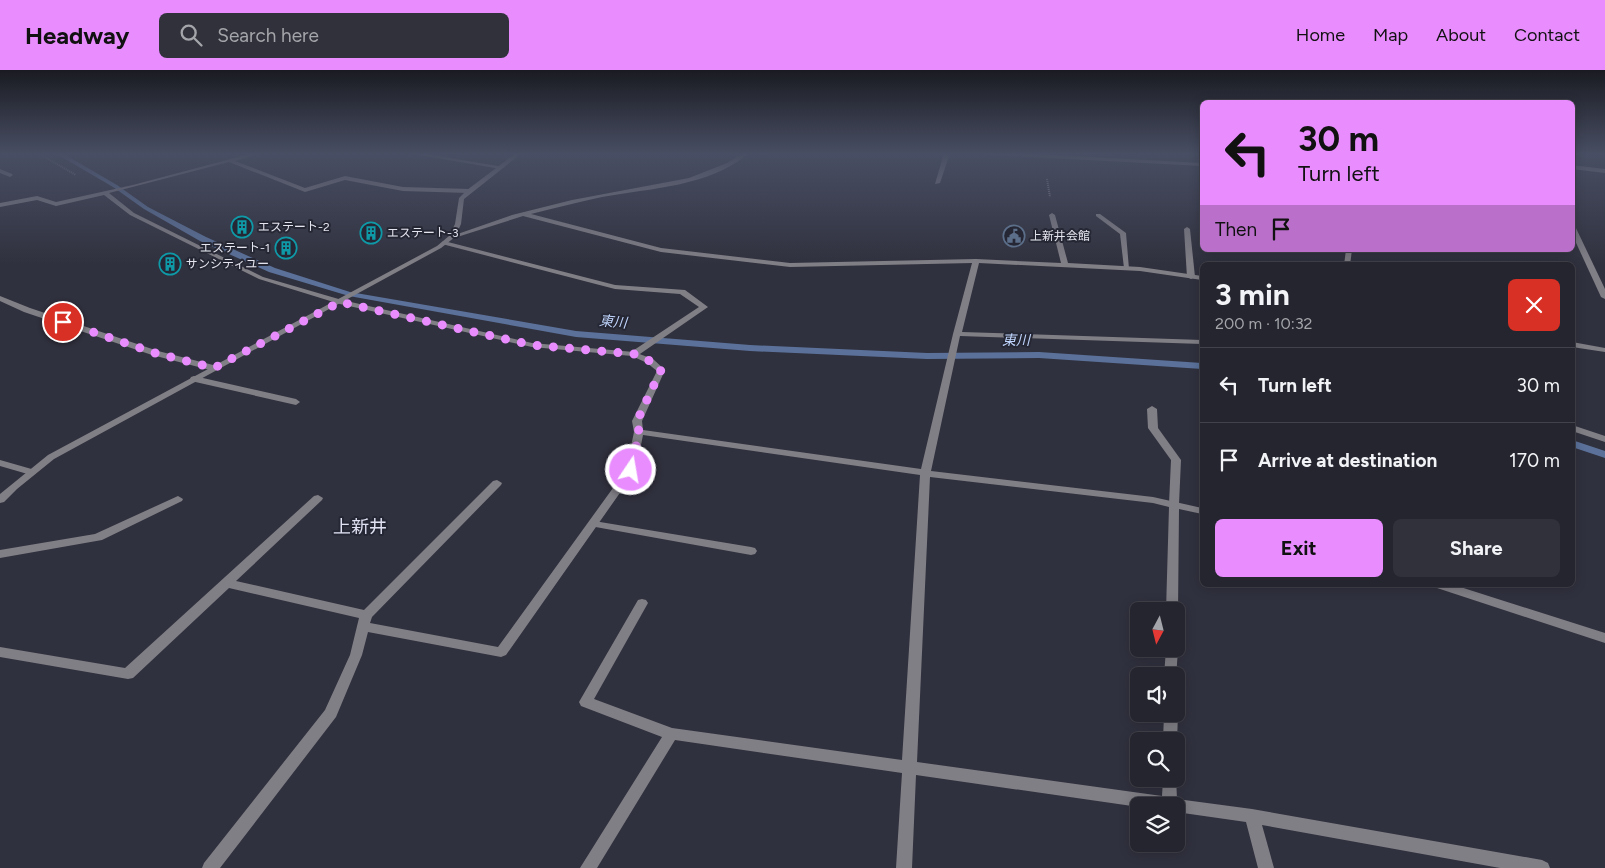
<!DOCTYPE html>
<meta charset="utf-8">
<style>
body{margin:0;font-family:Figtree,"Noto Sans JP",sans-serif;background:#30313a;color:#f1f3f6;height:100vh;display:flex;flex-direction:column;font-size:19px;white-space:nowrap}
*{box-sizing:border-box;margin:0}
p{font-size:16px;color:#a3a5aa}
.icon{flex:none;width:28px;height:28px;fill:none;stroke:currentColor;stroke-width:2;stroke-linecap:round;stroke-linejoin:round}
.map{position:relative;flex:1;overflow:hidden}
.details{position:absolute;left:1200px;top:192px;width:375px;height:325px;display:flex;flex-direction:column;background:#24252e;border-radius:8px;box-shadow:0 2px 12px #0003,0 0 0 1px #41424a}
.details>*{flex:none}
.banner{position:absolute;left:1200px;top:30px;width:375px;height:152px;border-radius:8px;box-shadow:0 2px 12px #0003,0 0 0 1px #41424a;background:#e98dfe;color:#111;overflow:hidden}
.needle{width:32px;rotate:187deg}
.fabs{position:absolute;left:1130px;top:532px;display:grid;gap:10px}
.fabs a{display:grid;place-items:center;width:55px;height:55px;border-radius:8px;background:#24252e;box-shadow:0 2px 12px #0003,0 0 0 1px #41424a;font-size:25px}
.pin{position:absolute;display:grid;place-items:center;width:42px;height:42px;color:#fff;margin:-21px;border:2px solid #fff;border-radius:50%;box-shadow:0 1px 5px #0007}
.me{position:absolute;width:55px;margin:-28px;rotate:12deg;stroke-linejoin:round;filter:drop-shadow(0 0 4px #0008)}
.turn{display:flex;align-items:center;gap:18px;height:105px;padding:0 15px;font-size:22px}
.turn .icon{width:65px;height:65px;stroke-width:2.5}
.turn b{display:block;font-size:35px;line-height:42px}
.then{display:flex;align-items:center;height:48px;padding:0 15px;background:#0003;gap:10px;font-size:19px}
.round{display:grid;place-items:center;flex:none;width:52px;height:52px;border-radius:8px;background:#30313a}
.summary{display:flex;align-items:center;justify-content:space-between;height:85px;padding:0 15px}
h1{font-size:30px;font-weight:700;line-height:38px}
.cta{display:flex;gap:10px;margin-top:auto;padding:10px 15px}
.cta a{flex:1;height:58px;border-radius:8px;background:#e98dfe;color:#111;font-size:20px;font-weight:700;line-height:58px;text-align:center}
.cta a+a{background:#30313a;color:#f1f3f6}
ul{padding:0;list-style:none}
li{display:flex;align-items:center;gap:15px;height:75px;padding:0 15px;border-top:1px solid #41424a}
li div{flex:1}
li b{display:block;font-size:19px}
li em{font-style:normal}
header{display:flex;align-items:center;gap:30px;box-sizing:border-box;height:70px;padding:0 25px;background:#e98dfe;color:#111}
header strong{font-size:24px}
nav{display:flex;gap:28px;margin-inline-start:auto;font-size:18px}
.search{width:350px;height:45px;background:#30313a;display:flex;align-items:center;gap:12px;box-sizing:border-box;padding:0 18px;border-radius:8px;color:#a3a5aa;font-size:19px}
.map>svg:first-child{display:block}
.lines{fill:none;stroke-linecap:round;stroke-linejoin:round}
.stream{fill:#5b719a;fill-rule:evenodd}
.path{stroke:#82838e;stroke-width:2;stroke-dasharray:1 1;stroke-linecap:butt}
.service{fill:#817f86;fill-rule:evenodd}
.minor{fill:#817f86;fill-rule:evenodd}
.tertiary{fill:#817f86;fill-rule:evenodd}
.route{stroke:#e98dfe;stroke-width:9;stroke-dasharray:0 16.2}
.labels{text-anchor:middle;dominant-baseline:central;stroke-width:4;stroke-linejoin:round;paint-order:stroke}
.far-poi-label{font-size:12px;fill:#e3e4ed;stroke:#262734;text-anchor:start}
.far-water-label{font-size:14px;font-style:italic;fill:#c0d5fd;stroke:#262734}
.quarter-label{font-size:18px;fill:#e0e1f3;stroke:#262734}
</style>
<header>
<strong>Headway</strong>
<div class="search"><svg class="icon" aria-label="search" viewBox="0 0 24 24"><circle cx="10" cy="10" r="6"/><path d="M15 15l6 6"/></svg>Search here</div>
<nav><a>Home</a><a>Map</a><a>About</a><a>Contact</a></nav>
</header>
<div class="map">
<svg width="1605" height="798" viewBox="0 0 1605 798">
<rect width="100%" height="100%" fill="#30313e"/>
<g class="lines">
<g class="stream">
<polygon points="55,83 62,83 117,115 148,137 206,167 275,198 350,222 576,261 750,275 927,283 1039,282 1202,293 1202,299 1039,288 927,289 750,281 576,267 349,226 269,202 200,171 144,139 113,117"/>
<polygon points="1572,370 1605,381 1605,388 1572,377"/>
</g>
<g class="path">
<polyline points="38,83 76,105"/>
<polyline points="1047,109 1050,127"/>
</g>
<g class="service">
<polygon points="407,83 420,83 504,97 501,99"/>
<polygon points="944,83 950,83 940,113 935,114"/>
<polygon points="1096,144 1100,144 1126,163 1129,199 1124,198 1120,164 1096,146"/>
<polygon points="1187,157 1190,159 1195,207 1191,209 1187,207 1184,159"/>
<polygon points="444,171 615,215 685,220 708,237 637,286 631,286 631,282 699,237 680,224 615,219 442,174 442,172"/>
<polygon points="194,306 296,329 300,332 296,335 191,311 190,309 191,307"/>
<polygon points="1152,336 1157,339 1158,358 1181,390 1179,434 1174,437 1169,434 1171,390 1148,358 1147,339"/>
<polygon points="178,426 183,429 182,431 102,470 0,488 0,480 95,464"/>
<polygon points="594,451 751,477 755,478 757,481 755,484 751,485 590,456 589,454 590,452"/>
</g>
<g class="minor">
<path d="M253,83h9l-27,8 70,27 40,-12 58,11 66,2 3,2 -3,2 -66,-2 -58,-11 -40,12 -76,-30 -120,31 25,20 129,64 79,23 190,43 102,9 19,7 12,11 -23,51 1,9 278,39 32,-135 19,-71 -182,4 -129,-15 -138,-36 -69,22 -5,-1 63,-22 60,-15 117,-22 38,-15 16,-10h6c-40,34 -98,35 -147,44 -24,5 -47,11 -71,17l130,34 129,15 186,-4 85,4 -12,-48 3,-2 3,2 13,48 72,4 62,9v4l-62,-9 -161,-8 -17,69 240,8v4l-242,-8 -29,135 222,26 49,11v6l-23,-5 -1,102 -2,3v-3h-10l3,-104 -16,-4 -223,-26 -13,285 245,34 1,-17h13v-2l1,22 75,10 290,51 6,3 2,5h-50l-238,-43 12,43h-16l-12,-46 -70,-10v-6l-37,1 -223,-32 -4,93h-16l6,-95 -227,-33 -78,128h-17l82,-131 -81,-31 -2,-4 59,-102 4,-1 4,1 2,3 -54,96 78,29 230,32 18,-285 -277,-40 -7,35 -130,185 -5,2 -133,-25 -6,23 -26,62 -116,151h-18l2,-5 121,-153 25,-55 9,-37 -130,-30 -96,90 -5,1 -128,-22v-10l125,21 189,-172 4,-1 5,3 -1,2 -86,81 128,29 129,-129 4,-1 5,3 -1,2 -129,132 -2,6 128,24 128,-177 8,-38 -2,-11 25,-50 -10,-8 -15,-7 -100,-9 -192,-43 -81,-25 -129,-64 -26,-20 -48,11 -19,-6 -37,7v-4l37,-7 19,6 77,-17z"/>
<polygon points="988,83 1018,83 1202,93 1202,96 991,85"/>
<polygon points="1572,95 1605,99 1605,103 1572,99"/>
<polygon points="0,99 12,104 13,105 10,107 0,103"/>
<polygon points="1572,154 1575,156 1605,219 1605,229 1601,227 1572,164"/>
<polygon points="1346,180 1352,180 1350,195 1344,195"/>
<polygon points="0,226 30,238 158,281 217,296 218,298 214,301 152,285 24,242 0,231"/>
<polygon points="1572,272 1605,278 1605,282 1572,277"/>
<polygon points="1572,355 1605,366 1605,372 1572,361"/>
<polygon points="0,390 35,400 36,402 31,405 0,396"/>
<polygon points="1435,515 1454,515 1605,563 1605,573 1437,518"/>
<polygon points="1176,576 1178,579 1176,609 1176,606 1164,606 1166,579 1176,579"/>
<polygon points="1176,641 1178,644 1177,671 1176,673 1176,671 1163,671 1164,644 1176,644"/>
</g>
<polygon class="tertiary" points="516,83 522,83 464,129 461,154 455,167 441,178 54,389 17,419 4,432 0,433 0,424 48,385 437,176 449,166 455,154 459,128 467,120"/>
</g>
<linearGradient id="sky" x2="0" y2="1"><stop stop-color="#1a1b22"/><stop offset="0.43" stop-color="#484e63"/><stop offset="1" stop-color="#484e63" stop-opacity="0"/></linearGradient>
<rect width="1605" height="195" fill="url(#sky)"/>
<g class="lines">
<polyline class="route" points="63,252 155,283 214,298 340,232 532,275 634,284 650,291 661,300 637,351 639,362 631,400"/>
</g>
<defs>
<g id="building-ring" transform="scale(1.125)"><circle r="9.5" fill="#262734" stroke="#0f9aa8" stroke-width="1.5"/><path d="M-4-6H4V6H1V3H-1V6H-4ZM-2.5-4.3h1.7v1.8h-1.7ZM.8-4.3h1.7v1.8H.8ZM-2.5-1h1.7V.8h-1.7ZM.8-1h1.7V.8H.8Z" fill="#0f9aa8"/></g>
<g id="civic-ring" transform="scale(1.125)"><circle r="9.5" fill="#262734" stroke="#5c6f8a" stroke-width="1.5"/><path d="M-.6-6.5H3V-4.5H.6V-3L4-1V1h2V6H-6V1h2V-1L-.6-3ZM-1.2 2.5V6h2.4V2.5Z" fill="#5c6f8a"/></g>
</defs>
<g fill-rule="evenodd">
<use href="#building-ring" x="242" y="157"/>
<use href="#building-ring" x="371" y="163"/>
<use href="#civic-ring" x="1014" y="166"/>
<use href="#building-ring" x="286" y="178"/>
<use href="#building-ring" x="170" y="194"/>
</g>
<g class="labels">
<g class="far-poi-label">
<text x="258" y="157">エステート-2</text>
<text x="387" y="163">エステート-3</text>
<text x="1030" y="166">上新井会館</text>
<text x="270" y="178" text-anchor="end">エステート-1</text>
<text x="186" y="194">サンシティユー</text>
</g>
<g class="far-water-label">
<text transform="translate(613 252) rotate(5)">東川</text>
<text x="1016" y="270">東川</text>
</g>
<g class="quarter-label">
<text x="360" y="457">上新井</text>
</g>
</g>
</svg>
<div class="fabs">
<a><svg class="needle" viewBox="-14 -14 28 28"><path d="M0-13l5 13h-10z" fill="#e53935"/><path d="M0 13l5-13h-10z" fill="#a3a5aa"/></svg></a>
<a><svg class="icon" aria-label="sound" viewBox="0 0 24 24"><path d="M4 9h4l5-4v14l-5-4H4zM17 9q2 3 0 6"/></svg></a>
<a><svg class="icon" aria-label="search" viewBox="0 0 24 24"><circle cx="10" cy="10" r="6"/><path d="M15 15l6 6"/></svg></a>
<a><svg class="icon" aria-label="layers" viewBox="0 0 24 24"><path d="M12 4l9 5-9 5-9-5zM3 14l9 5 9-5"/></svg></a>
</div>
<div class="pin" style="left:63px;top:252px;background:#d93025"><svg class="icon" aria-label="arrive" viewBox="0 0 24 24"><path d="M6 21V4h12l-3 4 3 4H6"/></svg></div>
<svg class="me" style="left:631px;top:400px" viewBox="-20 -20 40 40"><circle r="17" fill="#e98dfe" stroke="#fff" stroke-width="3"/><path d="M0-11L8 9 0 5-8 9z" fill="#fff"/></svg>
<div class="banner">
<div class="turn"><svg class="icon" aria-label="left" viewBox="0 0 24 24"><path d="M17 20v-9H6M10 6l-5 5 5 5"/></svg><div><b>30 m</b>Turn left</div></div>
<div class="then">Then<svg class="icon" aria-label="arrive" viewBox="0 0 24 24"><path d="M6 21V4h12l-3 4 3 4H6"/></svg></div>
</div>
<section class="details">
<div class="summary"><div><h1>3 min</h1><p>200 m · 10:32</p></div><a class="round" style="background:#d93025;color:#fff"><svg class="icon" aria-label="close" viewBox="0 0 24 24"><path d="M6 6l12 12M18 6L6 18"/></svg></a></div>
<ul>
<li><svg class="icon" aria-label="left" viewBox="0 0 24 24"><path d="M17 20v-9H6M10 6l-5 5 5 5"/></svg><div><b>Turn left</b></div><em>30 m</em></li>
<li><svg class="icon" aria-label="arrive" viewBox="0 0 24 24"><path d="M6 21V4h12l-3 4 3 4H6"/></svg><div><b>Arrive at destination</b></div><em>170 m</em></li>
</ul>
<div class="cta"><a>Exit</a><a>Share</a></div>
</section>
</div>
